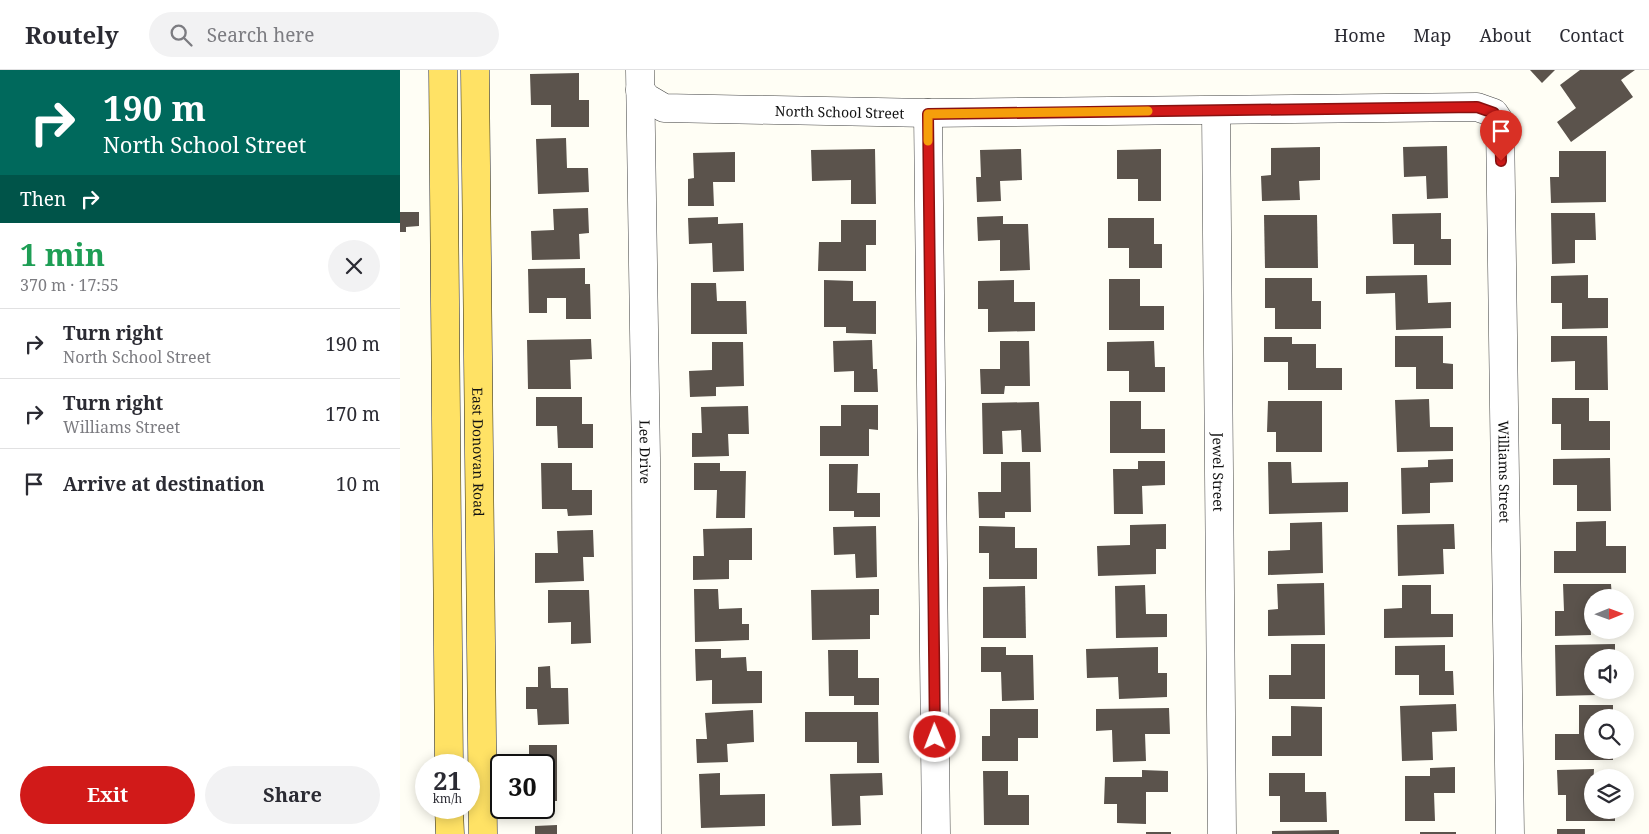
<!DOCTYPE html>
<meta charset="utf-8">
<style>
body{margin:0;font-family:"Noto Serif",serif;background:#f2f2f3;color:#2b2b33;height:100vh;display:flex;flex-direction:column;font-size:19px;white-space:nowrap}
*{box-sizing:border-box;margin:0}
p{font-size:16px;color:#7c7c81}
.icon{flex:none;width:28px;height:28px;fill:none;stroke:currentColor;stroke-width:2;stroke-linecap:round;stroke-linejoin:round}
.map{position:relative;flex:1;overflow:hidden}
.panel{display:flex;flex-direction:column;background:#fff;width:400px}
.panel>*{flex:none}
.hud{background:#00695c;color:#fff;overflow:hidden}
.needle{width:32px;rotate:89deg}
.controls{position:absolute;left:1184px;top:519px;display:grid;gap:10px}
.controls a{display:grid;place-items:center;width:50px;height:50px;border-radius:50%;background:#fff;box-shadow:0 2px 12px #0003;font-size:25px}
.speed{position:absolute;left:15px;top:684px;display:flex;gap:10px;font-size:25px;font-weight:700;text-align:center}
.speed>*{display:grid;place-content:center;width:65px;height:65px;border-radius:50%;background:#fff;box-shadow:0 2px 12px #0003;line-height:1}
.speed small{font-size:12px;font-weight:400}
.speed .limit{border:2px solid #111;border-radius:8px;background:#fff;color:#111}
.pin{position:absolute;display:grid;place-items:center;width:42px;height:42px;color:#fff;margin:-51px -21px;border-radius:50% 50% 50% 0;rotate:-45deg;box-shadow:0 0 5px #0007}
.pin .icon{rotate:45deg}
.me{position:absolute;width:55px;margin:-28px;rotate:359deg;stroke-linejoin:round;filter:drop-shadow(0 0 4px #0008)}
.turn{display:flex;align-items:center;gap:18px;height:105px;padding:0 20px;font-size:22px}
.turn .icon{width:65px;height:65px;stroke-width:2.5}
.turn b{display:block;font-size:35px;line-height:42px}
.then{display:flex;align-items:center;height:48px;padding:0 20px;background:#0003;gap:10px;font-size:19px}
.round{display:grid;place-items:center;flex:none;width:52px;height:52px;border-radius:26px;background:#f2f2f3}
.overview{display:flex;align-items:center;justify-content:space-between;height:85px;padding:0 20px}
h1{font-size:30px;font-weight:700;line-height:38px;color:#1e9e55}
.action{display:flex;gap:10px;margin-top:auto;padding:10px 20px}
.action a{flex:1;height:58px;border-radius:30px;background:#d11a19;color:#fff;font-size:20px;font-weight:700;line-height:58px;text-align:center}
.action a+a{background:#f2f2f3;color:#2b2b33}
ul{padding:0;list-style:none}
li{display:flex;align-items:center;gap:15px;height:70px;padding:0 20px;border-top:1px solid #e1e1e2}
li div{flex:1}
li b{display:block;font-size:19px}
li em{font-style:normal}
header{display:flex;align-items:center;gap:30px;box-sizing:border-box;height:70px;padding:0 25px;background:#fff;border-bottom:1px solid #e1e1e2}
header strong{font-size:24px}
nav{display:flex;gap:28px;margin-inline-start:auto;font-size:18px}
.search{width:350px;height:45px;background:#f2f2f3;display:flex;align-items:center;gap:12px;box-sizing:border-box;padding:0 18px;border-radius:28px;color:#7c7c81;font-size:19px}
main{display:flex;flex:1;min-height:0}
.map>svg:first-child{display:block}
.building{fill:#5b534c}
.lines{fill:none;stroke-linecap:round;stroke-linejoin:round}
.minor-casing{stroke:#444;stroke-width:29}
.major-casing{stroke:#222;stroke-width:29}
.minor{stroke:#fff;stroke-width:28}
.major{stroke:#ffe265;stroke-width:28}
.route-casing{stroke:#881110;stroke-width:12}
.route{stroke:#d11a19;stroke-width:9}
.slow{stroke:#f59e0b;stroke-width:9}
.labels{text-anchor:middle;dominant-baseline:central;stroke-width:5;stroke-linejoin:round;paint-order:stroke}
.street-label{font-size:14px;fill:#111;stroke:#fff}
</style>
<header>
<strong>Routely</strong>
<div class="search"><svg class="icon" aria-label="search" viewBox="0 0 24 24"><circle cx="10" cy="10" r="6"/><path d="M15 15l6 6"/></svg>Search here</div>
<nav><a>Home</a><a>Map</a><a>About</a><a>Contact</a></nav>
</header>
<main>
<section class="panel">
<div class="hud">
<div class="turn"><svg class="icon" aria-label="right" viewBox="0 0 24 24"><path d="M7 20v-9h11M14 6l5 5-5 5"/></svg><div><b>190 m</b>North School Street</div></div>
<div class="then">Then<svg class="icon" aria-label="right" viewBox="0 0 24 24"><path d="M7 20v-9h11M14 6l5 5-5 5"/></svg></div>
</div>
<div class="overview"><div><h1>1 min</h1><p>370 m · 17:55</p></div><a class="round"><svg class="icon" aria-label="close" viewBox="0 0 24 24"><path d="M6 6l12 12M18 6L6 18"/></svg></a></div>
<ul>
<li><svg class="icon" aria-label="right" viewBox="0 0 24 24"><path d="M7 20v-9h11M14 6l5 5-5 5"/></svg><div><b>Turn right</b><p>North School Street</p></div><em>190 m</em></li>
<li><svg class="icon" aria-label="right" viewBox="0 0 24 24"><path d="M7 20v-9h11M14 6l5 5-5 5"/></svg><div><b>Turn right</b><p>Williams Street</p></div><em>170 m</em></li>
<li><svg class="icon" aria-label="arrive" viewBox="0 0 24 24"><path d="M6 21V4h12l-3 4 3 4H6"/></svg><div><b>Arrive at destination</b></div><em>10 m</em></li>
</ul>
<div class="action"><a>Exit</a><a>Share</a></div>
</section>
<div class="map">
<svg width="1249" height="764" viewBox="0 0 1249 764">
<rect width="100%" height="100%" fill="#fffef5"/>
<g class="building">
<polygon points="1130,0 1155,0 1142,13"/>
<polygon points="1180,0 1235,0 1221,10 1233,27 1171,72 1157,52 1176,38 1160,15"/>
<polygon points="179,3 179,30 189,30 189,57 151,57 151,35 131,35 130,4"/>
<polygon points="166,68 167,98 188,98 189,122 138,124 136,69"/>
<polygon points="1047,76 1048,128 1027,129 1026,106 1004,107 1003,77"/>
<polygon points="920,77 920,110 899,111 900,130 862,131 861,106 871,105 871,78"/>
<polygon points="475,79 476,134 451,134 451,110 412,111 411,80"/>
<polygon points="621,79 622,110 600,111 601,131 577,132 576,107 581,107 580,80"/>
<polygon points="761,79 761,131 738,131 738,109 717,109 717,80"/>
<polygon points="1159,81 1206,81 1206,132 1151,133 1150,107 1159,107"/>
<polygon points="335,82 335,112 313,112 314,136 288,136 288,109 294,108 293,83"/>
<polygon points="188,138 189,163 179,164 180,189 132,190 131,161 154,160 153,139"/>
<polygon points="0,142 19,142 19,156 6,157 6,162 0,162"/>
<polygon points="1041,143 1041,169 1051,169 1051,195 1014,195 1014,174 993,174 992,144"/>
<polygon points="1151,143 1195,143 1196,170 1175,170 1175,193 1152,194"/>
<polygon points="864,145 917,145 918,198 865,198"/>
<polygon points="603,146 603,154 628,154 630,200 600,201 600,170 578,171 577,147"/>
<polygon points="318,147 318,154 343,153 344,201 313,202 312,173 289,174 288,148"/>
<polygon points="708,148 754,148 754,174 762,174 762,198 729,198 729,178 708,178"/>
<polygon points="441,150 476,150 476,175 466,175 466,201 418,201 419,172 441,172"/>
<polygon points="185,198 185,214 190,214 191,249 166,249 166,228 147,228 147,243 129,243 128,199"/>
<polygon points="1027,205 1028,233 1051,232 1051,258 996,260 995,223 966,224 966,206"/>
<polygon points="1188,205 1188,228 1208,228 1208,258 1162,259 1162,233 1151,233 1151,206"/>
<polygon points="865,208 912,208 912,231 921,231 921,259 875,259 875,238 865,238"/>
<polygon points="709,209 740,209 740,236 764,236 764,260 709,260"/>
<polygon points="424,210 453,211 453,231 476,231 476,264 446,263 446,257 424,257"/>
<polygon points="614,210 614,232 635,232 635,261 588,262 588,239 578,239 578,211"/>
<polygon points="291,213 316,213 317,231 346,231 347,264 291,264"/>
<polygon points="995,266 1043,266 1043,293 1053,294 1053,319 1016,319 1016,297 995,297"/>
<polygon points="1151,266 1207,266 1208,320 1175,320 1175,291 1151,292"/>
<polygon points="864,267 892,267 892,274 916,274 916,298 942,298 942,320 888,320 888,292 864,292"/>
<polygon points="191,269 192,289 170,290 171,319 128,319 127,270"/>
<polygon points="472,270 473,299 477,299 478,322 454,322 454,301 434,302 433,271"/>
<polygon points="600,271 629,271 630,316 605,316 604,324 581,324 580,299 600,299"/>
<polygon points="754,271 755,297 765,297 765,322 729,322 729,301 707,301 707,272"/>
<polygon points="312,272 343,272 344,316 316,317 316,326 290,327 289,301 312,300"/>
<polygon points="136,327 182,327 182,354 193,354 193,378 158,378 157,356 136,356"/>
<polygon points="1152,328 1189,328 1189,351 1210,351 1210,380 1161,380 1161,354 1152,354"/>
<polygon points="1029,329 1030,357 1053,357 1053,381 997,382 995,330"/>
<polygon points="710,331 741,331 741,359 765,359 765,383 710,383"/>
<polygon points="868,331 922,331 922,382 876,382 876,362 867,362"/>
<polygon points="639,332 641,382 622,382 621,360 602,361 603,384 583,384 582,333"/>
<polygon points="441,335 478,335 478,360 469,359 469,386 420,386 420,356 441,356"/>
<polygon points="348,336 349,364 328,364 329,386 292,387 292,363 302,363 301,337"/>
<polygon points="1210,388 1211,441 1177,441 1177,415 1153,415 1153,389"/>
<polygon points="1053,389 1053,412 1030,413 1030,443 1002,444 1001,398 1028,397 1028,390"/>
<polygon points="738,391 765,391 765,415 742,416 743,444 714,444 713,399 738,399"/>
<polygon points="601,392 630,392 631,442 605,442 605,448 579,448 578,422 601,422"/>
<polygon points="868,392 891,392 892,413 948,412 948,442 869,444"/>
<polygon points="141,393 172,393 172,420 192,420 192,445 168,446 167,439 142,439"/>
<polygon points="294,393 320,393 320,401 346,401 345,448 316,448 317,420 294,420"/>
<polygon points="429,394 458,394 457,423 480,423 480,447 454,447 454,441 429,441"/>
<polygon points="1206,451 1206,476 1226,476 1226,503 1154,503 1154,481 1176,481 1176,452"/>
<polygon points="922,452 923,503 868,505 868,481 890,480 890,453"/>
<polygon points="766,454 766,479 756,479 756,504 698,506 697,476 730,475 730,455"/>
<polygon points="1054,454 1055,479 1043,479 1044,504 998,506 997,455"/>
<polygon points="476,456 477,507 456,508 455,484 434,485 433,457"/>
<polygon points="579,456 615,457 615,478 637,478 637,509 589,509 589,483 579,483"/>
<polygon points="352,458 352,490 329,490 329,509 293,510 293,486 304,486 303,459"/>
<polygon points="193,460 194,487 183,487 184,511 135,513 135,483 158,483 157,461"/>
<polygon points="924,513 925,565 868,566 868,540 878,539 877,514"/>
<polygon points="1163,514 1211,514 1212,528 1192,528 1192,543 1190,543 1191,565 1155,566 1155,541 1164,541"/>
<polygon points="745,515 746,544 767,544 767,567 716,568 715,516"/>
<polygon points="1002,515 1031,515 1031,544 1053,544 1053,567 984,568 984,539 1002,538"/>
<polygon points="625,516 626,568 583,568 583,517"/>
<polygon points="294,519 318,519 319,539 342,538 342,554 349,554 349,570 295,572"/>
<polygon points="479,519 479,545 470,545 470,569 412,570 411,520"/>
<polygon points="148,520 189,520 191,573 171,574 171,552 148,553"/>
<polygon points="891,574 925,574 925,629 869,629 869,605 891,605"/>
<polygon points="1215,574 1215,588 1192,588 1192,620 1197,620 1197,625 1156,626 1155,575"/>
<polygon points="1045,575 1045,601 1053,601 1054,625 1019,625 1019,605 995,605 995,576"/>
<polygon points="581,577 606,577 606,585 633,585 634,630 602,631 601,602 581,602"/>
<polygon points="758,577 758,603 767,603 767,627 719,629 718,607 687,608 686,579"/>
<polygon points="295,579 321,579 321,588 346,587 347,601 362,601 362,633 312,634 312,610 296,611"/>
<polygon points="428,580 458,580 458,608 479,608 479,635 454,635 454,626 429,626"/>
<polygon points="150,596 151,618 168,618 169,654 138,655 137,639 126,639 126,617 138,617 138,597"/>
<polygon points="1056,634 1057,661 1032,662 1033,690 1002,691 1000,636"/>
<polygon points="1179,635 1213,635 1213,648 1192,648 1192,680 1213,680 1213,690 1155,690 1155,664 1179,664"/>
<polygon points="891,636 922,637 922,686 872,686 872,666 891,666"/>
<polygon points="769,638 770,664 745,664 746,691 713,692 712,660 696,661 696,639"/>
<polygon points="590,639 638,639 638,668 618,668 618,691 582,691 582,666 590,666"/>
<polygon points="353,640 354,672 327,674 328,692 297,693 296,669 307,669 305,643"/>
<polygon points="405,642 478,642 479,693 457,693 457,672 405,672"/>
<polygon points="129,675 157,675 157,731 144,731 144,695 129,695"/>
<polygon points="1055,697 1055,723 1034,723 1035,751 1005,751 1005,706 1030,706 1030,698"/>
<polygon points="1194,699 1192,740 1215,740 1215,751 1166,751 1166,725 1158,725 1157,700"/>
<polygon points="742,700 768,701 768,722 746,722 746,754 717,753 717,734 704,734 705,707 742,707"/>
<polygon points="583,701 608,701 608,725 629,725 629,755 584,755"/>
<polygon points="320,703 320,725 365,724 365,756 301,758 299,704"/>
<polygon points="482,703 483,725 460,726 461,755 432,756 430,704"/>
<polygon points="869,703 905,703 905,722 926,722 927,752 880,752 880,726 869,726"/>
<polygon points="157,755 157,764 135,764 135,756"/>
<rect x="1157" y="759" width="28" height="5"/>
<polygon points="939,760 939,764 872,764 872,761"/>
<rect x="746" y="762" width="25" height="2"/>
<rect x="1020" y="762" width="36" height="2"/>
</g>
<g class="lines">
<g class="minor-casing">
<g id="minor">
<path id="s1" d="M240,0l6,388 1,376"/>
<path id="s2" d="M240,20l7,8 17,10 264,5 549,-6 17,6 6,9 10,712"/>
<path id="s3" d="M816,41l6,723"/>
<polyline points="528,43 536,764"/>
</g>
</g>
<g class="major-casing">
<g id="major">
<polyline points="43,0 49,695"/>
<path id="s4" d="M75,0l8,764"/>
<polyline points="49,738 50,764"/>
</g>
</g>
<use href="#minor" class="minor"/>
<use href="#major" class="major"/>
</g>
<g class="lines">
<g class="route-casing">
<polyline id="route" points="535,667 528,44 1077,37 1094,43 1100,52 1101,91"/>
</g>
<use href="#route" class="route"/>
<polyline class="slow" points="528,71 528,44 748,41"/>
</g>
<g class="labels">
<g class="street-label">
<text stroke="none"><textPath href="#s2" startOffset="206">North School Street</textPath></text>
<text stroke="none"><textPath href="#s4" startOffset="382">East Donovan Road</textPath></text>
<text stroke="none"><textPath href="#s1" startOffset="382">Lee Drive</textPath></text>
<text stroke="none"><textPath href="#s3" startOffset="361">Jewel Street</textPath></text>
<text stroke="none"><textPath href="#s2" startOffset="1222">Williams Street</textPath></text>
</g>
</g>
</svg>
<div class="controls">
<a><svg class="needle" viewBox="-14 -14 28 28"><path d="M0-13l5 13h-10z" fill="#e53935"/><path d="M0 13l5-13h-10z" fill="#7c7c81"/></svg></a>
<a><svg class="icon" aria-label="sound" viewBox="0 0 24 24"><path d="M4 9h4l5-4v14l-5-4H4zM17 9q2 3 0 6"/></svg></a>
<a><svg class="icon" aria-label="search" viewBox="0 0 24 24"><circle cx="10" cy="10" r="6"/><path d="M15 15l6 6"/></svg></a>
<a><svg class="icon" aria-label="layers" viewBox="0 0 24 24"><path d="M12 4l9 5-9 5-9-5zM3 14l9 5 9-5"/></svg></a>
</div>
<div class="speed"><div>21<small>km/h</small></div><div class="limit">30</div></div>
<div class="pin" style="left:1101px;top:91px;background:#d93025"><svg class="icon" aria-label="arrive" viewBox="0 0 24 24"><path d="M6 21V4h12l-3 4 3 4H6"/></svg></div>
<svg class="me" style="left:535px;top:667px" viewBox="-20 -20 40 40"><circle r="17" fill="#d11a19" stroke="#fff" stroke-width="3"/><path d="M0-11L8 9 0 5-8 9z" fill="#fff"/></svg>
</div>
</main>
